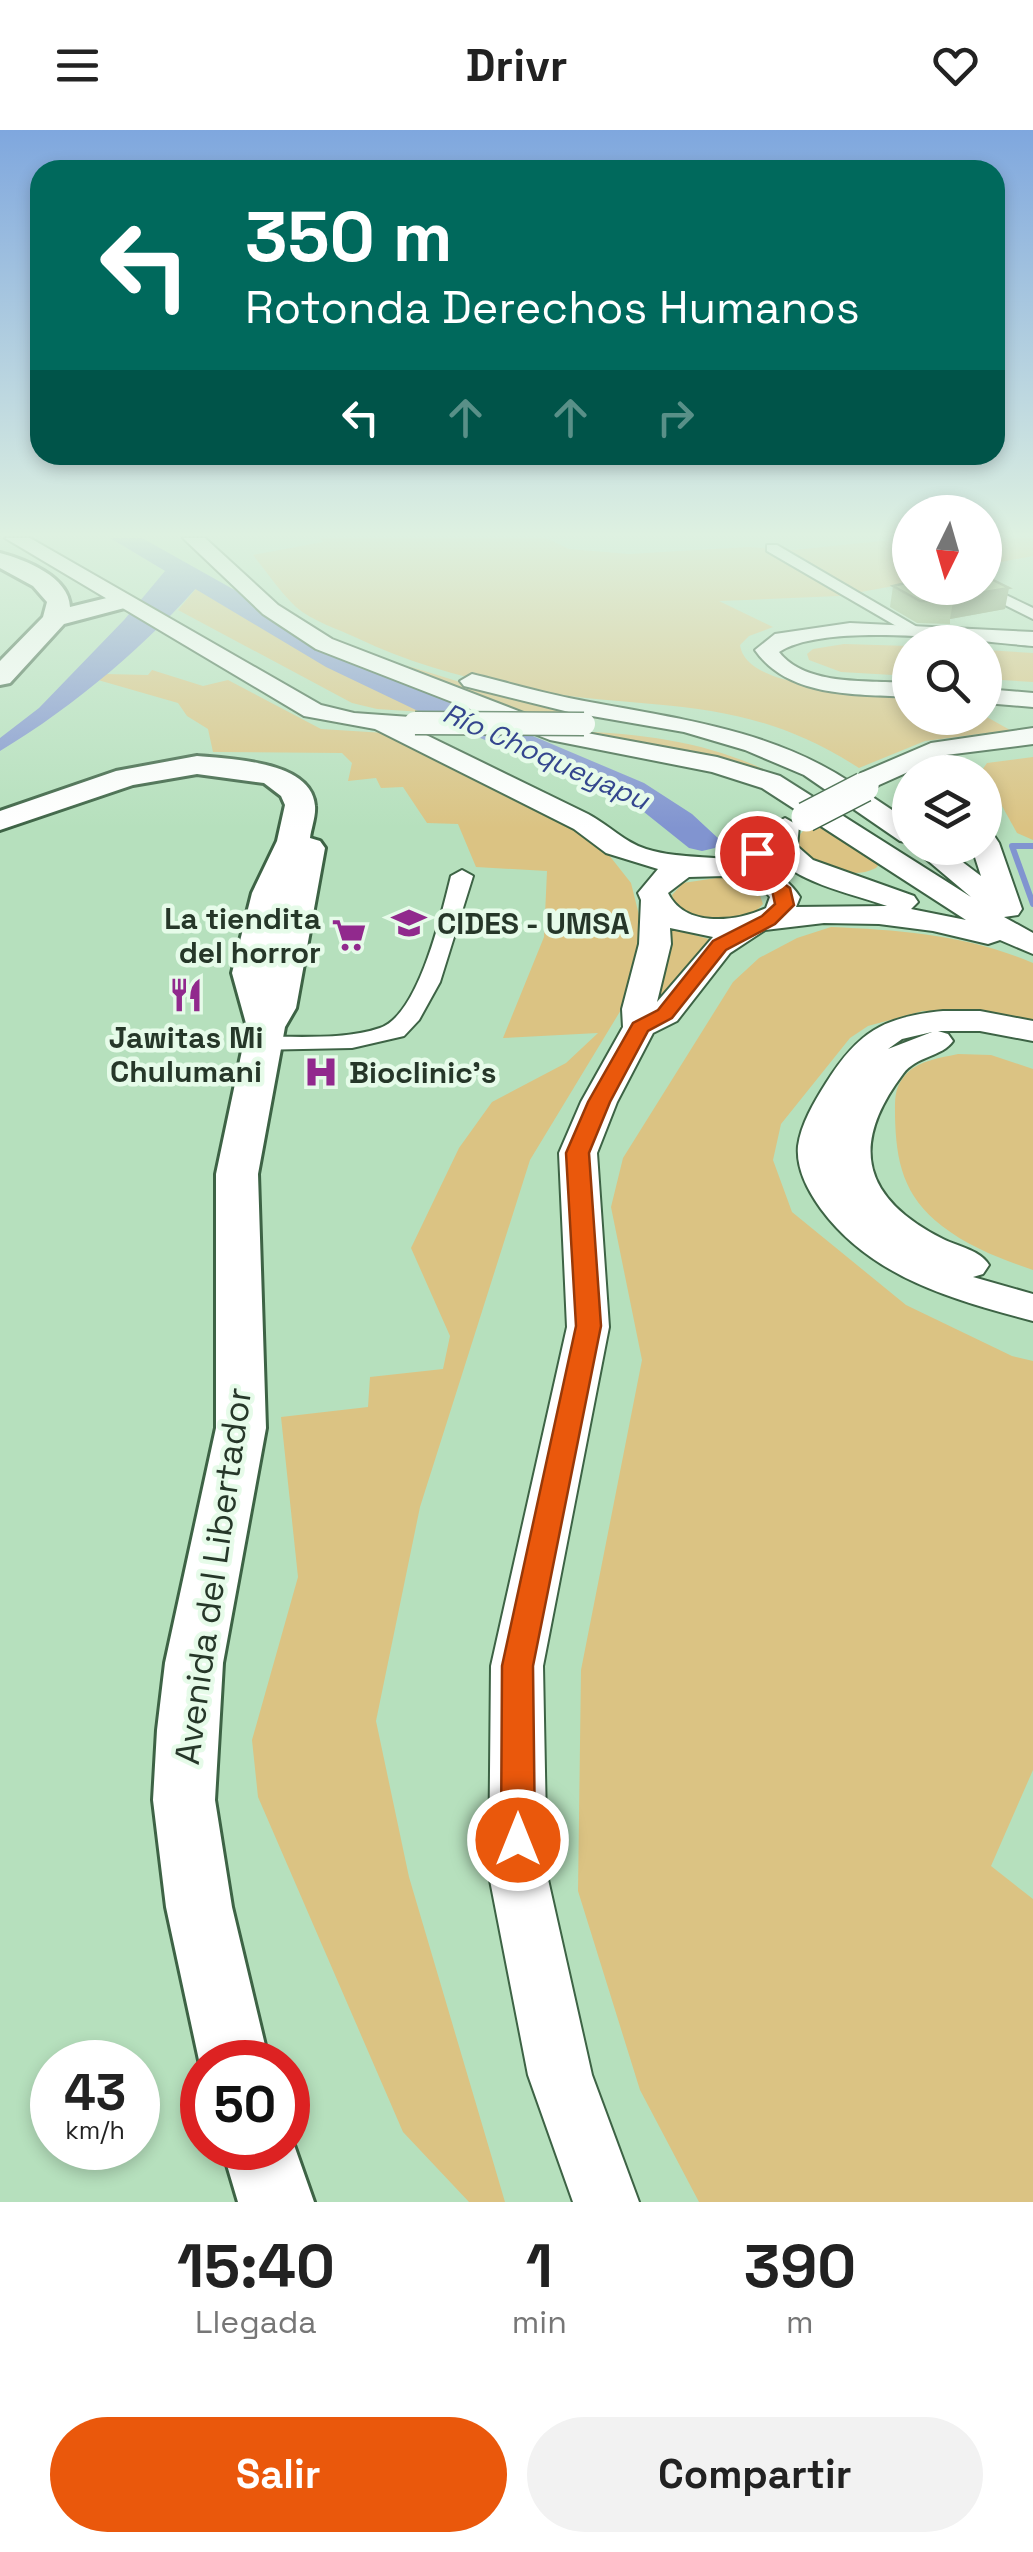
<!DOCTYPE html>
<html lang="es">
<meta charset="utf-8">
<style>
body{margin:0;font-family:"Space Grotesk",sans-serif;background:#f2f2f2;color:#222;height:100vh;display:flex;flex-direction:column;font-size:38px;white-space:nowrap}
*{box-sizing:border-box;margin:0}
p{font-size:32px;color:#767676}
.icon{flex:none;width:55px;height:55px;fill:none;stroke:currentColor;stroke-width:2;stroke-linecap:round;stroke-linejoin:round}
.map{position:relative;height:2072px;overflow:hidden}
.panel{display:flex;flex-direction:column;background:#fff;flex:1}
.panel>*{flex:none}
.hud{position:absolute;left:30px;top:30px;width:975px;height:305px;border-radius:30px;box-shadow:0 5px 15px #0003;background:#00695c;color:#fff;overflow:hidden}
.needle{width:65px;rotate:185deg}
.fabs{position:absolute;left:892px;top:365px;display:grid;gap:20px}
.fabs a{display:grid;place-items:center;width:110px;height:110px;border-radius:50%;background:#fff;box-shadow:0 5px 15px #0003;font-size:50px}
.speed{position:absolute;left:30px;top:1910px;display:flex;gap:20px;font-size:50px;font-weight:700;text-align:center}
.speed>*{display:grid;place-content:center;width:130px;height:130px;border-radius:50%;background:#fff;box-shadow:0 5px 15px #0003;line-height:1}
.speed small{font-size:25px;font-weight:400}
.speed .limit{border:15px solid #d22;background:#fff;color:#111}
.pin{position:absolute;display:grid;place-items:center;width:85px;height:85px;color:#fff;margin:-42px;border:5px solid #fff;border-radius:50%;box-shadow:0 2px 10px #0007}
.me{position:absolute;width:110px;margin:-55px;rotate:0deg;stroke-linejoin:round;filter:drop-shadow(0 0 8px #0008)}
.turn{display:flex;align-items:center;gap:35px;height:210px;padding:0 50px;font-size:45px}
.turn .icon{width:130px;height:130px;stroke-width:2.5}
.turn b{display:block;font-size:70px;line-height:85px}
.lanes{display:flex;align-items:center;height:95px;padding:0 50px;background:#0003;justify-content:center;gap:50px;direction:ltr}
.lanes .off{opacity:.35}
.eta{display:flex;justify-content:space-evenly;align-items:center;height:170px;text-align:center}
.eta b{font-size:60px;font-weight:700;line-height:70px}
.cta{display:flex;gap:20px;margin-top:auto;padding:20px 50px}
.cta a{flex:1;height:115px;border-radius:60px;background:#ea580c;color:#fff;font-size:40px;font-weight:700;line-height:115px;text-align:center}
.cta a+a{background:#f2f2f2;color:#222}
header{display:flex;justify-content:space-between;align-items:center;height:130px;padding:0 50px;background:#fff;font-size:45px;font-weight:700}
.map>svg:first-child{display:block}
.green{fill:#dbc383}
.water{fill:#8194d0}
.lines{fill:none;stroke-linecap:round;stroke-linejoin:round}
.stream{stroke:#8194d0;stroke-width:6}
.river{fill:#8194d0;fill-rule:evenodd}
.street-casing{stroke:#3d6345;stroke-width:4}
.secondary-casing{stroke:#3d6345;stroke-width:4}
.primary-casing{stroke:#3d6345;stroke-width:6}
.street{fill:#fff;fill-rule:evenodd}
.secondary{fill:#fff;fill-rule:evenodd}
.primary{fill:#fff;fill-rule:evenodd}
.secondary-bridge-far1-casing{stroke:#3d6345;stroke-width:25;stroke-linecap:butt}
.secondary-bridge-casing{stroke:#3d6345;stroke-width:32;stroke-linecap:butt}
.secondary-bridge-far1{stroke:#fff;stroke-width:22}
.secondary-bridge{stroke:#fff;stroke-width:29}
.wall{fill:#91ac76}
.shaded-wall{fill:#768c60}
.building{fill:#a9c889;stroke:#768c60;stroke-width:2.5}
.route{fill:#ea580c;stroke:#983908;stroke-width:2.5}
.labels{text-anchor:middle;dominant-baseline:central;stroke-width:9;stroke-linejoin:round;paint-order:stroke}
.far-water-label{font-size:28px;font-style:italic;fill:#34468e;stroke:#e6fbe9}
.poi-label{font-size:30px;font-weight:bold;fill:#263729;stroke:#e6fbe9;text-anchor:start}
.near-street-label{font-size:35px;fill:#263729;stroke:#e6fbe9}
</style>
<header><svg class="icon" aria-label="menu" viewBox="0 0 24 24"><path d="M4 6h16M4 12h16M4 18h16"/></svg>Drivr<svg class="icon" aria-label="heart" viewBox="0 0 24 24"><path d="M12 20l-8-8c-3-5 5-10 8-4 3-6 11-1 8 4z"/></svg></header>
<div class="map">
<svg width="1033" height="2072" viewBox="0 0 1033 2072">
<rect width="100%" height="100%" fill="#b6e0bd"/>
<g class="green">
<path d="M319,408h227l23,11 60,5 119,-7 46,3 116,-12v45l-71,13 -120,5 54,26 -24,9 -9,9c6,47 132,45 170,48v25l75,-2 25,14 -85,11 -66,27c-114,-73 -195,-57 -320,-76 -62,-10 -126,-27 -182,-54 -19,-9 -45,-17 -61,-31 -16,-15 -29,-35 -43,-52l70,-13z"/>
<polygon points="985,408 1033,408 1033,426 985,435"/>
<path d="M206,447c77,57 157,102 246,137l-75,-5 -25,-6 -174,-93z"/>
<polygon points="844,514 910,516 910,546 841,542 809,530 807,524 813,519"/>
<polygon points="985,520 1033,523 1033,552 985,549"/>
<polygon points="405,535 476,557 618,589 531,586"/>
<polygon points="152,540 203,556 228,550 321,599 385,603 573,694 605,720 631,753 640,789 643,823 630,865 530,1030 420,1377 376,1591 409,1747 505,2072 469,2072 403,2002 258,1667 252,1610 298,1447 281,1287 368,1277 370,1247 443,1239 450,1206 411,1118 459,1018 492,972 566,933 598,903 503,908 544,807 547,741 476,737 458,694 427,693 403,657 381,658 376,648 348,651 352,633 342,623 213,622 208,599 187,586 178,573 98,550 106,544 148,545"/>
<path d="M570,601c134,4 211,31 314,118l-82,-57z"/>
<polygon points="1033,627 1033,710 1017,703 982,640 987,633"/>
<path d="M825,692l55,41 -4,5c-26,13 -56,-1 -77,-18l-2,-12 7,-8z"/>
<path d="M723,747l35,13 5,14c-19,24 -69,19 -89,-2l-2,-7 11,-12z"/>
<path d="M831,797c70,3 136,8 202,36v57l-71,-10 -39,1 -55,15 -18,12 -69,86 -8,36 19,52 114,93 106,51 21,5v409l-42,96 42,33v303h-334l-59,-112 -62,-199 3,-221 61,-310 -31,-153 12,-49 110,-176 26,-24 38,-20z"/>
<polygon points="668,798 709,809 652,881"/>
<path d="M958,924l33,1 42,14v201c-32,-11 -64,-23 -91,-44 -39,-30 -46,-65 -47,-110 0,-18 -1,-29 12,-43 14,-13 33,-15 51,-19z"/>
</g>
<path class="water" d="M165,441l41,6c-57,66 -131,129 -206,174v-13l39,-30 85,-88z"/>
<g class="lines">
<polyline class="stream" points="1033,716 1012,716 1033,774"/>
<polygon class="river" points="110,408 142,408 379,541 644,653 692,684 720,710 715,718 702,721 689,718 644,682 595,655 439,591 326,537"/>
<g class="street-casing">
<g id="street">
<polygon points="767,415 777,415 924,501 910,504 767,421"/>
<polygon points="985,455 1033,478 1033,489 971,458"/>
<path d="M462,740l11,6 -33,106 -21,38 -15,16 -52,12 -98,2 -4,-5 13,-8c37,-1 82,3 117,-9 39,-13 62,-116 71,-152z"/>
</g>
</g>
<g class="secondary-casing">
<g id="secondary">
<path d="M5,408h25l291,167 33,8 70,5 4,5 -12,7c57,28 115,56 172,84 21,11 36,28 58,35 53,17 119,-5 154,48l-4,10 91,-1c-39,-14 -94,-23 -119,-58l3,-22 14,-8 14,8 -2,20 16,14 101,36 4,6 -7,7 55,11 -204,-132 -50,-16 -162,-32 -234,-91 -53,-35 -80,-76h22l73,67 54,34 233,90 152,28 63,19 191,121 -58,-49h31l37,28 -9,-28h13v-14l10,3 4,6 23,66 -4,6 -14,2 29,16v21l-33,-14 -12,4 -55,-13 -54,-7 -55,-1 -59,7 -35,23 -53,68 -24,12 -36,69 -20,51 12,174 -66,339 4,209 45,200 47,127h-66l-45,-127 -39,-200 2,-209 76,-339 -8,-174 22,-51 42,-75 -1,-18 17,-65 2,-44 -3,-7 20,-24 -52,-16 -32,-24 -199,-100 -71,-13zM724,746c19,2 34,6 46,21l-4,11c-30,14 -81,20 -98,-15l21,-16zM670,798l43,9 -56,65 14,-58z"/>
<path d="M850,493l183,9v14c-59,-5 -206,-25 -254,6 27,35 92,28 131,31v14c-54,-3 -122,1 -155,-47l20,-16z"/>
<path d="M472,544c32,8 64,17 97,24 99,20 198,28 284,86l8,-11 70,-30 102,-15v16l-87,11 -67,30 -11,9 42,28v21l-10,-2 -96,-66 -59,-25 -61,-18 -115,-20 -105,-26 -4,-5z"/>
<polygon points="985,559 1033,563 1033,577 985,573"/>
<path d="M943,881h37l53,10v20l-53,-10h-42l10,3 5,7c-11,16 -37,15 -50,33 -55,73 -39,125 40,165 16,8 37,11 46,26l-6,9 -10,3 60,17v27c-79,-21 -161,-43 -212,-112 -13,-18 -25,-40 -23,-63 3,-22 16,-44 28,-63 32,-51 57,-66 117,-72zM932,902l-44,17 14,-10z"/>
</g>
</g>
<g class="primary-casing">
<g id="primary">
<path d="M0,423c26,7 69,24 70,54l53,-13 12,7 -3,5 -68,18 -54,59 -10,2v-24l43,-44 4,-15 -14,-16 -33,-18z"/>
<path d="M197,626c33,3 115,5 118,50 1,10 -4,23 -5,32l10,3 5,7 -29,160 -11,19 -27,147 8,254 -43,235 -8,137 17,107 37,155h-67v12l-36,-167 -13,-107 4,-70 8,-67 51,-235v-254l31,-147 -15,-54 20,-80 25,-52 8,-36 -4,-9 -17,-13 -67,-9 -64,11 -133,45v-19l116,-40z"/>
<polygon points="288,1998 314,2072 238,2072 222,2018 288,2018"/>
</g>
</g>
<use href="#street" class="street"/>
<use href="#secondary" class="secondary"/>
<use href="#primary" class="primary"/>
<g class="secondary-bridge-far1-casing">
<polyline id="secondary-bridge-far1" points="415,593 584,594"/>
</g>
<g class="secondary-bridge-casing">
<polyline id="secondary-bridge" points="806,687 864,657"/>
</g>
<use href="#secondary-bridge-far1" class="secondary-bridge-far1"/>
<use href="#secondary-bridge" class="secondary-bridge"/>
</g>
<polygon class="wall" points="893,456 1005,479 950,489 950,494 917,493 890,477"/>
<polygon class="shaded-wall" points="1009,458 1005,479 950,489 953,472 950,468"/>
<polygon class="building" points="985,446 1009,458 950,468 953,472 920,471 893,456 910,452 910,458 985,458"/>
<linearGradient id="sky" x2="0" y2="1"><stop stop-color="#7fa7de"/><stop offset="0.58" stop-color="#def1e1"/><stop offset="1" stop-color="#def1e1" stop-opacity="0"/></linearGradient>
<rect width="1033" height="698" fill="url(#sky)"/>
<polygon class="route" points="757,718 766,723 766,741 790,758 794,775 775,794 726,820 672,888 648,901 610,972 589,1023 601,1196 533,1536 535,1710 530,1721 518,1725 506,1721 501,1710 502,1536 576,1196 566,1023 588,972 633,893 658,880 713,811 762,786 775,774 772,760 752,748 745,733 751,719"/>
<defs>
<g id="university-bare" transform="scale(2.7)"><path d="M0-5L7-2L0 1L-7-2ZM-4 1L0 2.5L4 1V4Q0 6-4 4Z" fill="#91298d" stroke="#e6fbe9" stroke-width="2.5" paint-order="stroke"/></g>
<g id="supermarket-bare" transform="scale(2.7)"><path d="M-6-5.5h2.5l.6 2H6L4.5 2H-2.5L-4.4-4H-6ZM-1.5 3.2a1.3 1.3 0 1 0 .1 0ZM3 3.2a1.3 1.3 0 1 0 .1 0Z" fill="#91298d" stroke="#e6fbe9" stroke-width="2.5" paint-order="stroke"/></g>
<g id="restaurant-bare" transform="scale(2.7)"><path d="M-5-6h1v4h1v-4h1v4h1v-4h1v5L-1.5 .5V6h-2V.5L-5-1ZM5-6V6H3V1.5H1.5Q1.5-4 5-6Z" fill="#91298d" stroke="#e6fbe9" stroke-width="2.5" paint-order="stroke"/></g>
<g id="hospital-bare" transform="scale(2.7)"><path d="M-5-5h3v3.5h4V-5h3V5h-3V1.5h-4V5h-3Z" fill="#91298d" stroke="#e6fbe9" stroke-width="2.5" paint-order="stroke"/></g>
</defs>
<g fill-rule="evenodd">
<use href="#university-bare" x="409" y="793"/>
<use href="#supermarket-bare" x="349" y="805"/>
<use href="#restaurant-bare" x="186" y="865"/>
<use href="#hospital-bare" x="321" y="942"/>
</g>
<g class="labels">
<g class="far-water-label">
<text transform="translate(546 626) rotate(24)">Río Choqueyapu</text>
</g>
<g class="poi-label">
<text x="321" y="788" text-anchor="end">La tiendita<tspan x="321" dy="34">del horror</tspan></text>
<text x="437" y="793">CIDES - UMSA</text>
<text x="186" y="907" text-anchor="middle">Jawitas Mi<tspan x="186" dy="34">Chulumani</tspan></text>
<text x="349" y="942">Bioclinic's</text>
</g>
<g class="near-street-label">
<text transform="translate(213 1446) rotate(-82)">Avenida del Libertador</text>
</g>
</g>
</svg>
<div class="fabs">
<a><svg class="needle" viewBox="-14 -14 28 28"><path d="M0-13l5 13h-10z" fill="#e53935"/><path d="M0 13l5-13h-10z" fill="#767676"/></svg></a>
<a><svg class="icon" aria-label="search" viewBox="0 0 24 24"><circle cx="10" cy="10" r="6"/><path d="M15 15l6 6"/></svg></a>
<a><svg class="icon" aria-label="layers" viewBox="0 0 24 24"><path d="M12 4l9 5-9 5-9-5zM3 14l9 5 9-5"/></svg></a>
</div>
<div class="speed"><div>43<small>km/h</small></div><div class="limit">50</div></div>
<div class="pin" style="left:757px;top:723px;background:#d93025"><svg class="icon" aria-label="arrive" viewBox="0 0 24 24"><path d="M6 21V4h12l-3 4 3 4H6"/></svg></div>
<svg class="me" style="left:518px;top:1710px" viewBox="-20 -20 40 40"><circle r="17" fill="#ea580c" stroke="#fff" stroke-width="3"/><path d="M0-11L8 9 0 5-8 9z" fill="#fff"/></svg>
<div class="hud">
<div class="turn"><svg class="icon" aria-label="left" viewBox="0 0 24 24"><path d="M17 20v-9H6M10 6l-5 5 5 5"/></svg><div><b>350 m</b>Rotonda Derechos Humanos</div></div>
<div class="lanes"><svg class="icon" aria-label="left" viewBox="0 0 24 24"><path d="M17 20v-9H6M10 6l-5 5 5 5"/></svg><svg class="icon off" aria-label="ahead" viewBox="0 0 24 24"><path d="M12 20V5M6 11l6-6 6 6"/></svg><svg class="icon off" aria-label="ahead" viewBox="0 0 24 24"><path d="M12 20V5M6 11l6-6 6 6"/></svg><svg class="icon off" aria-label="right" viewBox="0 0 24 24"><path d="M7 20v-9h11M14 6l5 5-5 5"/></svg></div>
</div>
</div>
<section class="panel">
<div class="eta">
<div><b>15:40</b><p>Llegada</p></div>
<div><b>1</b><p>min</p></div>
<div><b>390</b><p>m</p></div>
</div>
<div class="cta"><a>Salir</a><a>Compartir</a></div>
</section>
